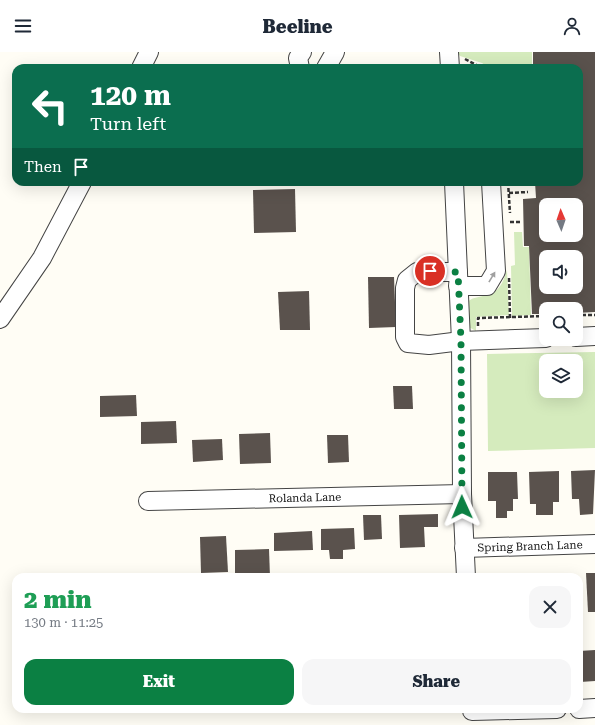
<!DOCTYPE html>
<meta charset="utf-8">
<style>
body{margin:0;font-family:"Roboto Serif",serif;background:#f6f6f7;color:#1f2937;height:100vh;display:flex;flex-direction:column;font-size:15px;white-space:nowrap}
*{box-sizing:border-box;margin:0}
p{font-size:13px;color:#747a83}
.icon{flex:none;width:22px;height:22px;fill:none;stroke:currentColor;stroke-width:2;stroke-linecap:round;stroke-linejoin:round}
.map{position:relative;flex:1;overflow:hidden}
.side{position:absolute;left:12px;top:521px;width:571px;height:140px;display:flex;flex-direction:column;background:#fff;border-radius:12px;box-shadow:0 4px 16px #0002}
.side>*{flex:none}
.banner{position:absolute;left:12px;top:12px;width:571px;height:122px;border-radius:12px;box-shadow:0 4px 16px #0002;background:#0b6e4f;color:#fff;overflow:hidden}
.needle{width:26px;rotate:358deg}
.tools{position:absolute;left:539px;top:146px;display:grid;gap:8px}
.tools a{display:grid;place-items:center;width:44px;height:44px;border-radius:8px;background:#fff;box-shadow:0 4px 16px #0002;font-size:20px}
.pin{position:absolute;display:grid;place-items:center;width:34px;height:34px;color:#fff;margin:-17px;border:2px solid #fff;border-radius:50%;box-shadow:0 1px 4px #0007}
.me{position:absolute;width:44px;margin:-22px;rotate:359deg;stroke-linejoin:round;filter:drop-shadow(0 0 3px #0008)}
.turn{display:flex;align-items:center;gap:14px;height:84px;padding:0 12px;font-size:18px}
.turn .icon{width:52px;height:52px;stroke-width:2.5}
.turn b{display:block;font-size:28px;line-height:34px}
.then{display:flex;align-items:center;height:38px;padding:0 12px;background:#0003;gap:8px;font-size:15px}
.round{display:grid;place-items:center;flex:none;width:42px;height:42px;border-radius:12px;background:#f6f6f7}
.summary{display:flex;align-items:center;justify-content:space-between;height:68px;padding:0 12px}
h1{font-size:24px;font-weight:800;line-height:30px;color:#1e9e55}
.cta{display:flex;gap:8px;margin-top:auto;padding:8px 12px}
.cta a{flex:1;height:46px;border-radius:12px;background:#0b8043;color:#fff;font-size:16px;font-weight:800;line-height:46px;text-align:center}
.cta a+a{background:#f6f6f7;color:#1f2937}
header{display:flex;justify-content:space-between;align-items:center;height:52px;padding:0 12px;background:#fff;font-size:18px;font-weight:800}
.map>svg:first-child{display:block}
.green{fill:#d5ebbd;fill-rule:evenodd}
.building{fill:#5a524d;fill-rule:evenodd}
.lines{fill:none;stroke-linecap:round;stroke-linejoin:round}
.minor-casing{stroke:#444;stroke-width:20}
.path{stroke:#333;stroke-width:2.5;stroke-dasharray:4 2;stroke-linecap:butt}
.minor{stroke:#fff;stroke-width:18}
.oneway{fill:#a0a0a0}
.route{stroke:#0b8043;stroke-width:7;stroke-dasharray:0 12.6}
.labels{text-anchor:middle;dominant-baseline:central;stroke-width:4;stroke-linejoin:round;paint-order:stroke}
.street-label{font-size:11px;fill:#111;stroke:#fff}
</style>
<header><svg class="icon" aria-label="menu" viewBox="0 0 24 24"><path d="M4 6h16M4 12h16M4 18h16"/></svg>Beeline<svg class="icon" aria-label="person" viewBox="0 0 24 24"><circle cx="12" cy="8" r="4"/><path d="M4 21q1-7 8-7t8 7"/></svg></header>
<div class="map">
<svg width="595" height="673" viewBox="0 0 595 673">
<rect width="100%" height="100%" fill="#fffdf5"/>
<g class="green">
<polygon points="457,0 532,0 532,16 489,16 482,11 460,4"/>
<polygon points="514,180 522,180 523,195 529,195 531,263 512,264 511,214 515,213"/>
<path d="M507,218l2,45 -33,2v14l-9,-5c0,-5 -3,-13 -2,-19 3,-12 19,-9 27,-14 9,-4 12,-14 15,-23z"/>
<path d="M595,300v96l-107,3 -1,-97zM546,309h30v30h-30z"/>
</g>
<g class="building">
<path d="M533,0h62v260l-19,1v-4h-30v5h-14l-3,-68h-5l-1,-47 13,-1 -1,-16h44v-114h-46zM546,153h30v30h-30zM546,205h30v30h-30z"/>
<polygon points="295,137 296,180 254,181 253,138"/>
<polygon points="368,225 394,225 396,275 369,276"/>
<polygon points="309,239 310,278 280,278 278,240"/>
<polygon points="393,334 412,334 413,357 394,357"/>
<polygon points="136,343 137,364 100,365 100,344"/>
<polygon points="176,369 177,391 141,392 141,370"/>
<polygon points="270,381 271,411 240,412 239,382"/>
<polygon points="327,383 348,383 349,410 328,411"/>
<polygon points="222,387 223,408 193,410 192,388"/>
<polygon points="595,418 593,462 580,463 579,447 572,447 571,419"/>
<polygon points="559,419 559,450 553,450 553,463 536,463 536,452 530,452 529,420"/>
<polygon points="488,420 517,420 518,447 513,447 513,459 507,459 507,466 496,466 496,449 488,449"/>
<polygon points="438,462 438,475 424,475 425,495 400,496 399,463"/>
<polygon points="363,463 381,463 382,487 364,488"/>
<polygon points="354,476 355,497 343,498 343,507 330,507 329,498 321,498 321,477"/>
<polygon points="312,479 313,498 274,499 274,481"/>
<polygon points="226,484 228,520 201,521 200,485"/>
<polygon points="269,497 270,525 235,525 235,498"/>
<polygon points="586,521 595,521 595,560 588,560"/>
<polygon points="563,522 563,525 541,525 541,523"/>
<polygon points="595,598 595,629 580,630 579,599"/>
</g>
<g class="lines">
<g class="minor-casing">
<g id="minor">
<polyline points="449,0 450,16"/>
<polyline points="141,16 149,0"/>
<polyline points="300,16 298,6 302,0"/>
<polyline points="326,16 335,0"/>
<polyline points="454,130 461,289 462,442 466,525"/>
<polyline points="458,220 417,220 407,228 405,236 405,285 408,291 429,293 461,289 546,286"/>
<polyline points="458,234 487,234 496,219 491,130"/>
<polyline points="0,267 42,206 82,130"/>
<polyline points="576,285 595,284"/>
<path id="s1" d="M148,449l314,-7"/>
<path id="s2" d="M464,496l131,-4"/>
<polyline points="579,657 595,656"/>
<polyline points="472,659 557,657"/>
</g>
</g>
<g class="path">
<polyline points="465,7 482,16"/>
<polyline points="508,130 510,161"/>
<polyline points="509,141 528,140"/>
<polyline points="510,170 522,170"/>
<polyline points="509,226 510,266"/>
<polyline points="576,263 595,263"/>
<polyline points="478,274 478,266 546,264"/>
</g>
<use href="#minor" class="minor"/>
</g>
<defs><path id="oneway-solid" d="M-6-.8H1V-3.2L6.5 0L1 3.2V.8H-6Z"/></defs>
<use class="oneway" href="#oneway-solid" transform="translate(492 225) rotate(-59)"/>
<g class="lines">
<polyline class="route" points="430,219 458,220 461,289 462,455"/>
</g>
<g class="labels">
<g class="street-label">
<text stroke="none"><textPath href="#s1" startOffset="157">Rolanda Lane</textPath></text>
<text stroke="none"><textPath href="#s2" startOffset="66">Spring Branch Lane</textPath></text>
</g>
</g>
</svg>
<div class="tools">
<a><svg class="needle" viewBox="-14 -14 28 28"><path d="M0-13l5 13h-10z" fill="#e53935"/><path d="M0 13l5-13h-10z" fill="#747a83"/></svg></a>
<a><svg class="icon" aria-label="sound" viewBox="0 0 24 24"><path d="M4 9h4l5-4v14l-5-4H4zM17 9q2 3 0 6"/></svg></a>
<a><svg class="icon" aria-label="search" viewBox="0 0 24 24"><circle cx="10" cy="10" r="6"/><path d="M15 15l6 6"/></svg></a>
<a><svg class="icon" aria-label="layers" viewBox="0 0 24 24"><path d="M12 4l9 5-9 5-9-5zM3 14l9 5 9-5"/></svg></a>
</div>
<div class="pin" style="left:430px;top:219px;background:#d93025"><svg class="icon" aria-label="arrive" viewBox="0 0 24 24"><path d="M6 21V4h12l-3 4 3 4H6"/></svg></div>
<svg class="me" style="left:462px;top:455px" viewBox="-20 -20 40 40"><path d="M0-17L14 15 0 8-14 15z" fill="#0b8043" stroke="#fff" stroke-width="4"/></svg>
<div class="banner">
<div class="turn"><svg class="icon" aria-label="left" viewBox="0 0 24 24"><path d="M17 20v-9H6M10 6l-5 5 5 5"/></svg><div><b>120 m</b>Turn left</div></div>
<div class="then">Then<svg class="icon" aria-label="arrive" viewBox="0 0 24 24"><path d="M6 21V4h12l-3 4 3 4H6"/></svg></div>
</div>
<section class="side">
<div class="summary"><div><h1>2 min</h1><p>130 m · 11:25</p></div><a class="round"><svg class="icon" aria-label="close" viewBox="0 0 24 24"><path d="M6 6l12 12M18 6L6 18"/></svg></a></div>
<div class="cta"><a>Exit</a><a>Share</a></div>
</section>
</div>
